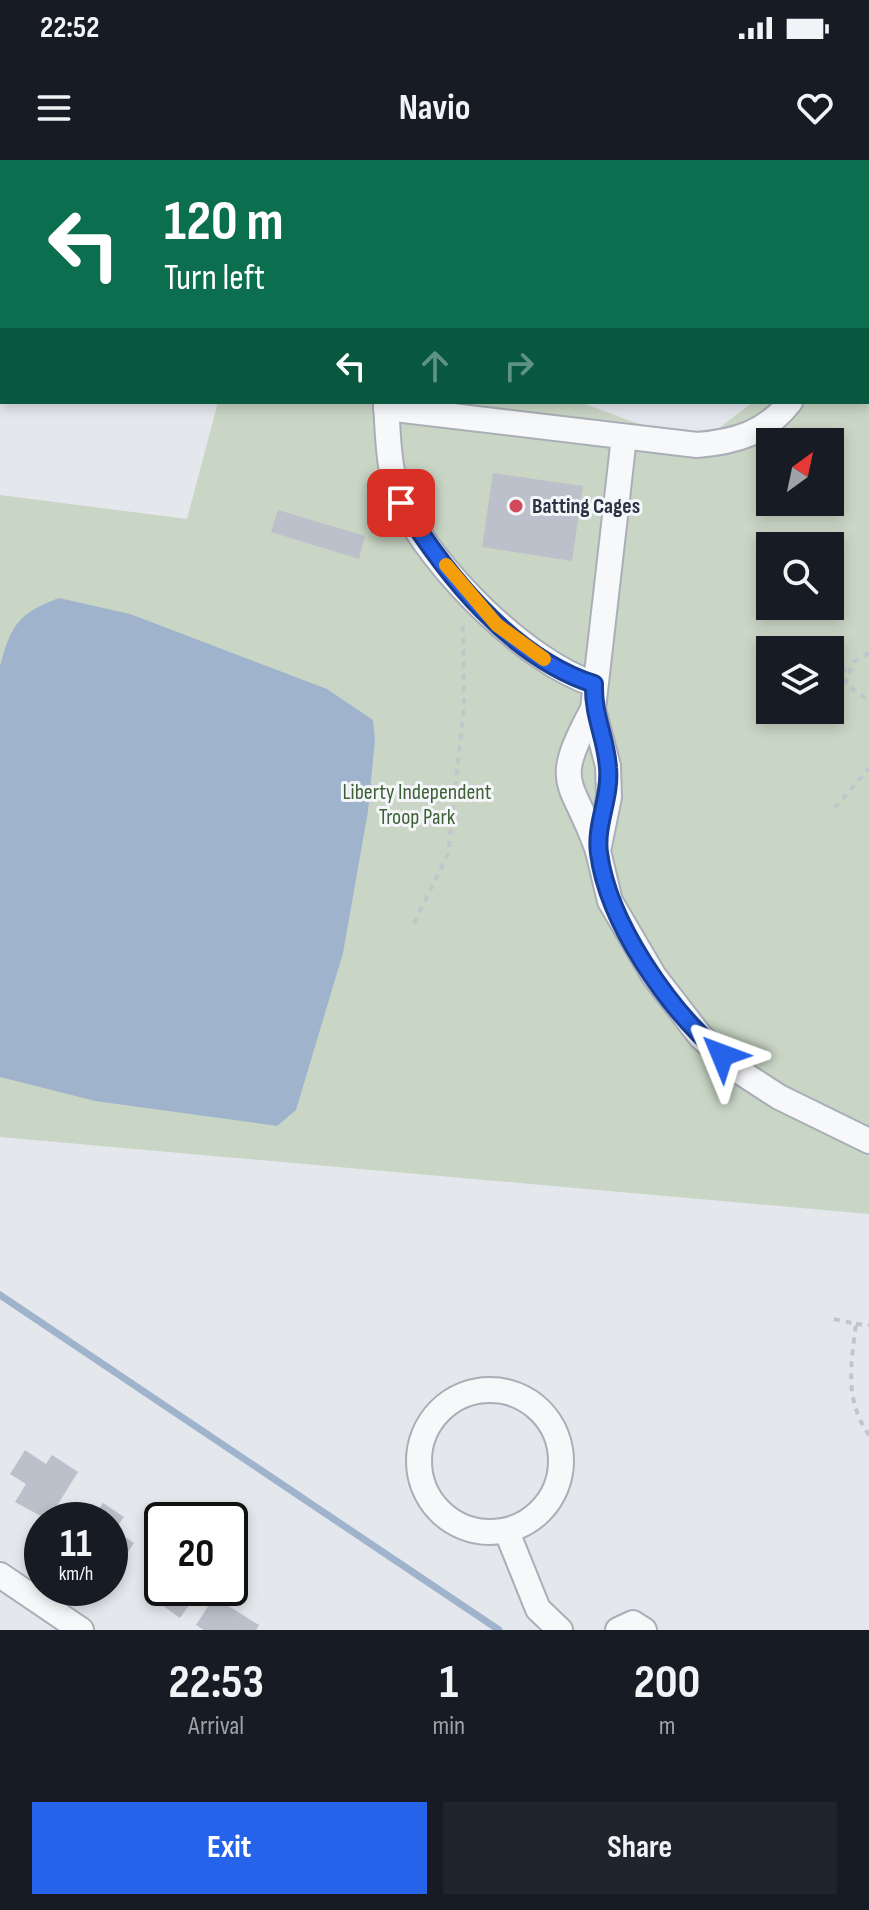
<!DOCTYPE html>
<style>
body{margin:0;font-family:"Sofia Sans Condensed",sans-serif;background:#20242c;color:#f1f3f6;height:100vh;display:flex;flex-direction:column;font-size:30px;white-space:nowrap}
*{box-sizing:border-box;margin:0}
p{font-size:26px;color:#9ea1a6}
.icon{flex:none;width:44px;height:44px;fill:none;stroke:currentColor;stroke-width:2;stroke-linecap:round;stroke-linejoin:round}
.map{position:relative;height:1470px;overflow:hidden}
.side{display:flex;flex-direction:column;background:#171b24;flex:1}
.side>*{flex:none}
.top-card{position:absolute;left:0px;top:0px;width:870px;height:244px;box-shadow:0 4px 12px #0003;background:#0b6e4f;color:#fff;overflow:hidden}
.needle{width:52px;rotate:33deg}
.fabs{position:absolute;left:756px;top:268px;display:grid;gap:16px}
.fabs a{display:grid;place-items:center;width:88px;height:88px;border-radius:0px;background:#171b24;box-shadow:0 4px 12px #0003;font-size:40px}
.speed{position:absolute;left:24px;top:1342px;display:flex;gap:16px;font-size:40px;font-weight:700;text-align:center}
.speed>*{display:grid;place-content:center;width:104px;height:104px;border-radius:50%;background:#171b24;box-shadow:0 4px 12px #0003;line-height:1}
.speed small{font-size:20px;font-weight:400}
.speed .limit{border:4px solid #111;border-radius:12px;background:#fff;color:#111}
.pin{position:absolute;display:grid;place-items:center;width:68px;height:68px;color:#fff;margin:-34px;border-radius:16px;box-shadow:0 4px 12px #0006}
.me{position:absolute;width:88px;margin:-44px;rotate:314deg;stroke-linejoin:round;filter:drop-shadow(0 0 6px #0008)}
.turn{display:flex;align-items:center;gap:28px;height:168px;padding:0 32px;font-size:36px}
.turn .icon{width:104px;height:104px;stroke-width:2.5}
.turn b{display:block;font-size:56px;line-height:68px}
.lanes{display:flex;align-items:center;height:76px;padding:0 32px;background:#0003;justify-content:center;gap:40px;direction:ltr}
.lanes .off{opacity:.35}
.eta{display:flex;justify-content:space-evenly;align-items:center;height:136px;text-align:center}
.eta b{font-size:48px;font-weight:700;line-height:56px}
.primary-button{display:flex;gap:16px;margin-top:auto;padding:16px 32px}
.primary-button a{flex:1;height:92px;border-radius:0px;background:#2563eb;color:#fff;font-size:32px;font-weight:700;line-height:92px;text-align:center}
.primary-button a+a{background:#20242c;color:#f1f3f6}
.status{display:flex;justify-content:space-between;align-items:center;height:56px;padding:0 40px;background:#171b24;direction:ltr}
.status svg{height:22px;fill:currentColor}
header{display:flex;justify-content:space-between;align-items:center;height:104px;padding:0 32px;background:#171b24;font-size:36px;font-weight:700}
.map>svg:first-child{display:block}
.green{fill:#c9d6c5;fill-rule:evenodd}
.water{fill:#9fb4cc}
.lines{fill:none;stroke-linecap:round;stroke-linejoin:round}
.stream{stroke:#9fb4cc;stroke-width:7}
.building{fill:#bbc0ca}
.minor-casing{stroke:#a9aeb7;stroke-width:28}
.path{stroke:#c2c5cb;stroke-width:4;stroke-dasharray:6 6;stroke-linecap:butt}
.minor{stroke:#f7f8fa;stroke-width:24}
.route-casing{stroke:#184099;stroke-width:20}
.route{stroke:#2563eb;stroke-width:14}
.slow{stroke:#f59e0b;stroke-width:14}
.poi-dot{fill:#d1495b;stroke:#f4f6f9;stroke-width:3}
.labels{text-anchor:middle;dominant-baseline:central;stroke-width:6;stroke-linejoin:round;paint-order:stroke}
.poi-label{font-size:22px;font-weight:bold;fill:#2b3445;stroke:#f4f6f9;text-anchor:start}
.park-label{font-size:22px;fill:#3f6138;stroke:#f4f6f9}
</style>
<div class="status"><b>22:52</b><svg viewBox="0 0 49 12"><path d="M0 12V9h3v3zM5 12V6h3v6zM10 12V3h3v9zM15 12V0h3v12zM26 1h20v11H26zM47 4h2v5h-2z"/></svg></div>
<header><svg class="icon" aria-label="menu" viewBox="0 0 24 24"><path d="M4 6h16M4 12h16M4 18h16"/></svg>Navio<svg class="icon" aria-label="heart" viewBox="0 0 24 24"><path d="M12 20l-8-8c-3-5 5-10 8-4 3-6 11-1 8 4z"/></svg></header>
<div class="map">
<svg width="869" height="1470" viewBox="0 0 869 1470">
<rect width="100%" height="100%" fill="#e4e7ec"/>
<path class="green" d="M793,0h76v1054l-869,-77v-642l187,24 31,-117h361l118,43 56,-43h115v-240zM770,282h60v60h-60zM770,386h60v60h-60zM770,490h60v60h-60z"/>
<path class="water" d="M59,438l71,16 197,75 46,31 2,21 -7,70 -25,142 -47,157 -19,16 -182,-25 -95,-24v-411c11,-42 19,-53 59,-68z"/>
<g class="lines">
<polyline class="stream" points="0,1135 499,1470"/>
</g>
<g class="building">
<polygon points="493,313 583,326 572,401 482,387"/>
<polygon points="278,350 365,376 359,399 271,372"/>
<polygon points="25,1290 46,1304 52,1295 78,1312 48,1360 15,1342 26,1324 10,1314"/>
<polygon points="103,1343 124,1357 115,1370 134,1383 115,1412 110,1408 110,1360 74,1360 83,1346 95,1355"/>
<polygon points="163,1428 201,1428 180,1458 155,1440"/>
<polygon points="214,1437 259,1465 256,1470 204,1470 196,1465"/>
</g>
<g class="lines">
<g class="minor-casing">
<g id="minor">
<polyline points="390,2 390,0"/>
<polyline points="848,2 850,0"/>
<polyline points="868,79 869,79"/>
<polyline points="868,146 869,146"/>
<polyline points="868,210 869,210"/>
<path d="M386,242c2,32 2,73 16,102 31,65 124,158 192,180"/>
<path d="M386,248l311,37c38,-3 69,-12 93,-43"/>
<polyline points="624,277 593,549 608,606 609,637 598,691 610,741 654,816 701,877 742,913 779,937 869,981"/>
<path d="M593,549c-43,80 -21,67 5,142"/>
<circle cx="490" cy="1301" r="71"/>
<polyline points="507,1372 538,1449 560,1470"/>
<polyline points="0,1415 81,1470"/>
<polyline points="618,1470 633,1463 644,1470"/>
</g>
</g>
<g class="path">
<polyline points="790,484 803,490"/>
<polyline points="869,493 854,502 845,523 869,541"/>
<polyline points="830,503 850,512"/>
<polyline points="835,648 869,608"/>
<polyline points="414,763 448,694 464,545 463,462"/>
<path d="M834,1159l22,5c-5,41 -12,75 13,111"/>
<polyline points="856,1164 869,1165"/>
</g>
<use href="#minor" class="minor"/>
</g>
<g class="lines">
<g class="route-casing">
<path id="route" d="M401,343c45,72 109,154 193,181 -1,33 12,53 14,84 3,29 -13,57 -9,85 9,70 70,157 123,202"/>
</g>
<use href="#route" class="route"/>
<polyline class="slow" points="446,405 497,465 544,499"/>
</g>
<circle class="poi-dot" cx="516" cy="346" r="8"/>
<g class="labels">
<g class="poi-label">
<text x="532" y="346">Batting Cages</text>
</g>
<g class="park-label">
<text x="417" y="632">Liberty Independent<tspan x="417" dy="25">Troop Park</tspan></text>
</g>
</g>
</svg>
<div class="fabs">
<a><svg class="needle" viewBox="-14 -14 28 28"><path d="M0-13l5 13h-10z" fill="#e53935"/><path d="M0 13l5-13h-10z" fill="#9ea1a6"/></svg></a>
<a><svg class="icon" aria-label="search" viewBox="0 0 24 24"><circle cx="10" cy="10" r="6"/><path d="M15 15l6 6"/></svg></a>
<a><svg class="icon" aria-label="layers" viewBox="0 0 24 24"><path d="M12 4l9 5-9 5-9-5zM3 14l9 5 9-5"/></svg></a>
</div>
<div class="speed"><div>11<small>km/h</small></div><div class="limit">20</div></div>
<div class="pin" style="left:401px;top:343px;background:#d93025"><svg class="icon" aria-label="arrive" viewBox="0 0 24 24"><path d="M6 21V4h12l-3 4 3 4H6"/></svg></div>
<svg class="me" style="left:722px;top:895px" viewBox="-20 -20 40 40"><path d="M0-17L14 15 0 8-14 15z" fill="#2563eb" stroke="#fff" stroke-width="4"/></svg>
<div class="top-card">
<div class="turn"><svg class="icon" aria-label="left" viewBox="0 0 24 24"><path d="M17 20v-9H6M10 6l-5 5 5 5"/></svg><div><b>120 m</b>Turn left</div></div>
<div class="lanes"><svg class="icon" aria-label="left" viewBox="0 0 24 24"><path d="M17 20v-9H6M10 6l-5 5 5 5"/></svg><svg class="icon off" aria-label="ahead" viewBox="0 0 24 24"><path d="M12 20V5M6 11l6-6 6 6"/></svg><svg class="icon off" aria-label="right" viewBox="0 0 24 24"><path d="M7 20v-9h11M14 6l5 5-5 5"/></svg></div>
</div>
</div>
<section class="side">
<div class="eta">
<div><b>22:53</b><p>Arrival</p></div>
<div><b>1</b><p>min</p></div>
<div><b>200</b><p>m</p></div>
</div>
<div class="primary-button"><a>Exit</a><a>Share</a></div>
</section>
